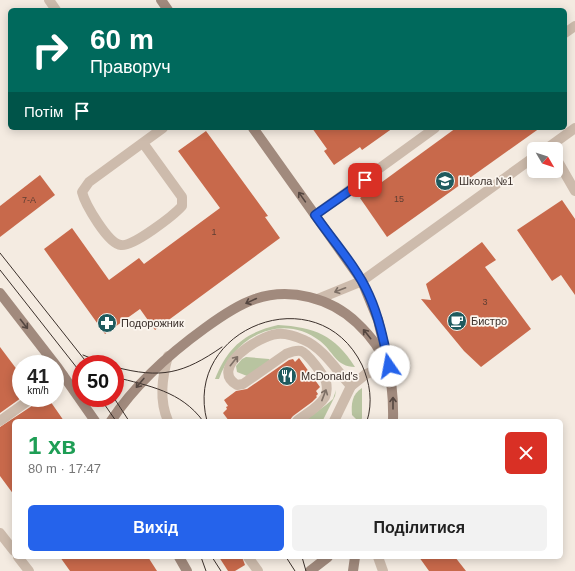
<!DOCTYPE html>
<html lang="uk">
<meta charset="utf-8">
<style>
body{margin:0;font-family:Helvetica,sans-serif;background:#f2f2f2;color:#222;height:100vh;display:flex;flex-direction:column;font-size:15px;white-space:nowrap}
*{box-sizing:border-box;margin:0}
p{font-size:13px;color:#767676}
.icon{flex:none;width:22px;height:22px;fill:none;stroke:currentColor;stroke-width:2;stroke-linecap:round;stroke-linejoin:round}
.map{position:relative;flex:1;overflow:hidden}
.drawer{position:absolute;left:12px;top:419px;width:551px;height:140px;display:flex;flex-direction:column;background:#fff;border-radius:6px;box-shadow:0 2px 10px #0003}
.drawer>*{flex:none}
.hud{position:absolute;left:8px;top:8px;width:559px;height:122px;border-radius:6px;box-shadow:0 2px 10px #0003;background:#00695c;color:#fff;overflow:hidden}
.needle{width:26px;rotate:129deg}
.buttons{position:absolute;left:527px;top:142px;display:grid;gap:8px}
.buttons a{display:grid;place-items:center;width:36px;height:36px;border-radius:6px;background:#fff;box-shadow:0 2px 10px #0003;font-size:20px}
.speed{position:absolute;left:12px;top:355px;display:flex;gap:8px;font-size:20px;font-weight:700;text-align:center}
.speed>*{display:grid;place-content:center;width:52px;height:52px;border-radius:50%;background:#fff;box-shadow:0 2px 10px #0003;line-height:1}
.speed small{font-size:10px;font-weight:400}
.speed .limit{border:6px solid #d22;background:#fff;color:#111}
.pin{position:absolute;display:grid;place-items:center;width:34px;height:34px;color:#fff;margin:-17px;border-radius:8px;box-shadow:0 2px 6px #0006}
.me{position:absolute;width:44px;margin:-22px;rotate:348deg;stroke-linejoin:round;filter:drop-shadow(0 0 3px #0008)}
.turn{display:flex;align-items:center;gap:14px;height:84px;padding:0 16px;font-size:18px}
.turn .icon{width:52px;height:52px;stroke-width:2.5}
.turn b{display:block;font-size:28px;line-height:34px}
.then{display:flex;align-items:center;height:38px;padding:0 16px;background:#0003;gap:8px;font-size:15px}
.round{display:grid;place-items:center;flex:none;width:42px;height:42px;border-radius:6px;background:#f2f2f2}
.summary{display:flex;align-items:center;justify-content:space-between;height:68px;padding:0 16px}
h1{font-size:24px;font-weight:800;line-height:30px;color:#1e9e55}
.primary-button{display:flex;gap:8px;margin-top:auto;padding:8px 16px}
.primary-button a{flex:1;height:46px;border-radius:6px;background:#2563eb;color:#fff;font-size:16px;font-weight:800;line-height:46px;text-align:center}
.primary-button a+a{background:#f2f2f2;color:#222}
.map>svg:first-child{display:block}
.green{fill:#b8c4a0}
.building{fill:#c8694b}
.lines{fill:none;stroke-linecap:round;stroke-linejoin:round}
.service{stroke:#cdbbac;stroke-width:10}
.minor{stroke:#cdbbac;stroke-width:10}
.tertiary{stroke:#cdbbac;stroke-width:10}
.secondary{stroke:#a18a7d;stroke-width:10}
.tram{stroke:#3b302b;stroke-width:1}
.oneway{stroke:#544640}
.oneway2{stroke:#7d6f65}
.route-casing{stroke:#184099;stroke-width:10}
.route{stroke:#2563eb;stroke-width:7}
.labels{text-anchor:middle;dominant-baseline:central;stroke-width:3.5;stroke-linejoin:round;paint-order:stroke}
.number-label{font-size:9px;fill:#5e3e33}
.poi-label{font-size:11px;fill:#3b302b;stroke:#fbf5ee;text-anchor:start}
</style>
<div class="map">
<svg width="575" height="571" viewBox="0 0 575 571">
<rect width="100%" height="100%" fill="#f4ebe1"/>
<g class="green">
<path d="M278,325c36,2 57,10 77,42 -19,0 -22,-16 -35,-26 -39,-30 -87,-3 -101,38h-4c13,-32 29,-46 63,-54z"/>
<polygon points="246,357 269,359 270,361 247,376 237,372 236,366 242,359"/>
<path d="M362,388v30l-1,3h-3l-6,-6c-1,-11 0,-21 10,-27z"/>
<polygon points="336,390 335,396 323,420 308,421 307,419 326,405 333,399"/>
</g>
<g class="building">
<polygon points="312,128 393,128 362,150 360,147 334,165 324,151 327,149"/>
<polygon points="456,128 540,128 387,237 360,198"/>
<polygon points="206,131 268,216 265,217 280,238 155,330 140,309 105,334 44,249 72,228 109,280 139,258 144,264 220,208 178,151"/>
<polygon points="40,175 55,195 0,237 0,206"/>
<polygon points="562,200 575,219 575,295 561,275 552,281 517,230"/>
<polygon points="482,242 496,260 485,267 531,329 481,367 464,351 421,299 431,300 426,284"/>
<polygon points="0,347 21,375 21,398 0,413"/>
<polygon points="299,358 320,387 316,391 318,394 316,396 317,397 312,402 293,416 289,421 229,421 223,413 227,409 226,407 228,406 224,400 236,391 247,389 289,360 293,359 295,362"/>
<polygon points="44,398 48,398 64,421 14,421 14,495 0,476 0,427"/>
<polygon points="60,557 148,557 157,571 70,571"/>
<polygon points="219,557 242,557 245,565 235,571 228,571"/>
<polygon points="419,557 455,557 466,571 429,571"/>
</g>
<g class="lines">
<g class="service">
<polyline points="49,0 56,10"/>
<polyline points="565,33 575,26"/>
<path d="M143,143l39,54v9c-8,9 -49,41 -61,39 -13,-1 -36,-41 -39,-53l7,-10 74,-54"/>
<polyline points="546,149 575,128"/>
<polyline points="556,158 575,191"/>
<polyline points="315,215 435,128"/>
<polyline points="318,299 362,281 534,157"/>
<polyline points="55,381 63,375"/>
<polyline points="351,386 366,374 389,366"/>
<polyline points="0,421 32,398"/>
<path d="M297,421c9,-7 22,-14 28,-24 2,-4 2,-11 1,-15 -2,-7 -19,-29 -25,-31 -6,-1 -10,1 -15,3l-43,30 -6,1c-29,-17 22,-49 40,-51 9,-1 18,2 27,6 19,8 33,31 47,46l-17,35"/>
<polyline points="0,533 14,551"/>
<polyline points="18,557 29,571"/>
</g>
<g class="minor">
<path d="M168,421c-9,-21 -6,-43 0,-65"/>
<polyline points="248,557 258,571"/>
</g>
<polyline class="tertiary" points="378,557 383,571"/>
<g class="secondary">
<polyline points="161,0 168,10"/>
<polyline points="253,128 362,281 378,320 387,358"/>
<polyline points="0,293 58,368 95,421"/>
<path d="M111,421c25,-38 58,-67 94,-93 15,-11 32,-23 50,-29 35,-12 76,-1 102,24 32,30 37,55 36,98"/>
<polyline points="179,557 187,571"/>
<polyline points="310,571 328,557"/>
<polyline points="353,571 355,557"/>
</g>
<g class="tram">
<polyline points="0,253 88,364"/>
<polyline points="0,270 81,373"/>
<polyline points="83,355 105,364"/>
<path d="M115,367c46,12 68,7 107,-20"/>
<path d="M115,377c34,9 66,14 88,44"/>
<polyline points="100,398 116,421"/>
<polyline points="114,398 129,421"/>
<path d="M207,421c-25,-93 111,-146 155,-56 8,18 11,37 5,56"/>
<polyline points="201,557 206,571"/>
<polyline points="212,557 221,571"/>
<polyline points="286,557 295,571"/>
<polyline points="302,557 306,571"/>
</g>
</g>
<defs><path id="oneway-shaft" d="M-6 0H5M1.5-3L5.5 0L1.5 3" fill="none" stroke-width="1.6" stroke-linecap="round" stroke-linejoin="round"/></defs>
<g class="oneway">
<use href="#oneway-shaft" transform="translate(302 197) rotate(-125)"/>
<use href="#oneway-shaft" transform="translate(251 301) rotate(155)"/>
<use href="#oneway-shaft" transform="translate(24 324) rotate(52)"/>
<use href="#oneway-shaft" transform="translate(367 334) rotate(-129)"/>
<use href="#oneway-shaft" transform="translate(140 383) rotate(130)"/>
<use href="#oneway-shaft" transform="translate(393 403) rotate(-90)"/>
</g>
<g class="oneway2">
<use href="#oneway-shaft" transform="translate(340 290) rotate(159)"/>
<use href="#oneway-shaft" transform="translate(234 361) rotate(-51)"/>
<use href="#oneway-shaft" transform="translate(324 395) rotate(-69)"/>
</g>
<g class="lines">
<g class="route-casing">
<path id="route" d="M365,180l-50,35c18,26 41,51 54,80 10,22 15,47 20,71"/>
</g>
<use href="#route" class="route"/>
</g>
<defs>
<g id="school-disc" transform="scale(1)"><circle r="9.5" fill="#1f5a5e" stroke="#fbf5ee"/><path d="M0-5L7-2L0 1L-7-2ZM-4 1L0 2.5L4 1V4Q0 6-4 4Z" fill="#fff"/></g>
<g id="cafe-disc" transform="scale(1)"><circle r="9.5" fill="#1f5a5e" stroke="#fbf5ee"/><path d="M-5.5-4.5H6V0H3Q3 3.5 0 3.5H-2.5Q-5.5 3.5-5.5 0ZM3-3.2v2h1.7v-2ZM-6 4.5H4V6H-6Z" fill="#fff"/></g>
<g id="pharmacy-disc" transform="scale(1)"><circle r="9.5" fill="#1f5a5e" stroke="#fbf5ee"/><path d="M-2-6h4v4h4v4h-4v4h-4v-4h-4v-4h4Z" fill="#fff"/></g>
<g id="restaurant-disc" transform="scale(1)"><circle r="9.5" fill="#1f5a5e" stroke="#fbf5ee"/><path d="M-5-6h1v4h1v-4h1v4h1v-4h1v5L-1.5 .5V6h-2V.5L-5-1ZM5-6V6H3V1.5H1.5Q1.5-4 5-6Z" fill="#fff"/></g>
</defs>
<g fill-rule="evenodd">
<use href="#school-disc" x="445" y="181"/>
<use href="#cafe-disc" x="457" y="321"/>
<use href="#pharmacy-disc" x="107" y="323"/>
<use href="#restaurant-disc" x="287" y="376"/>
</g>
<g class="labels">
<g class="number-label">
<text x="399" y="199">15</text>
<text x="29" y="200">7-А</text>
<text x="214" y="232">1</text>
<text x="485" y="302">3</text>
</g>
<g class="poi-label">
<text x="459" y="181">Школа №1</text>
<text x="471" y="321">Бистро</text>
<text x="121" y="323">Подорожник</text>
<text x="301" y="376">McDonald's</text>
</g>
</g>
</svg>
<div class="buttons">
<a><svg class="needle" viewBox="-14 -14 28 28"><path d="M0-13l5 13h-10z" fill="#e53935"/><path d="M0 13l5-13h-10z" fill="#767676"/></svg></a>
</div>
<div class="speed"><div>41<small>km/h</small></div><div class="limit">50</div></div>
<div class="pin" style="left:365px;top:180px;background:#d93025"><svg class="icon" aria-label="arrive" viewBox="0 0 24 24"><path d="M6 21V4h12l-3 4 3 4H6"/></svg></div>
<svg class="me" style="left:389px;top:366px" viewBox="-20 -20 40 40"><circle r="19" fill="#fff"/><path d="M0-13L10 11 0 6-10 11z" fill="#2563eb"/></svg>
<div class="hud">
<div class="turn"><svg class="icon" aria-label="right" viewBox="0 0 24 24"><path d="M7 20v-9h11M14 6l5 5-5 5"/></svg><div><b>60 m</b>Праворуч</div></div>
<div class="then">Потім<svg class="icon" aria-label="arrive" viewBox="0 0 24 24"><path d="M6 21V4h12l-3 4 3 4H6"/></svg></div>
</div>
<section class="drawer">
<div class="summary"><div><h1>1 хв</h1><p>80 m · 17:47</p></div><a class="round" style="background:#d93025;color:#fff"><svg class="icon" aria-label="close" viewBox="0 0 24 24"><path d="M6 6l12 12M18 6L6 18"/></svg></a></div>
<div class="primary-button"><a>Вихід</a><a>Поділитися</a></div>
</section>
</div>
